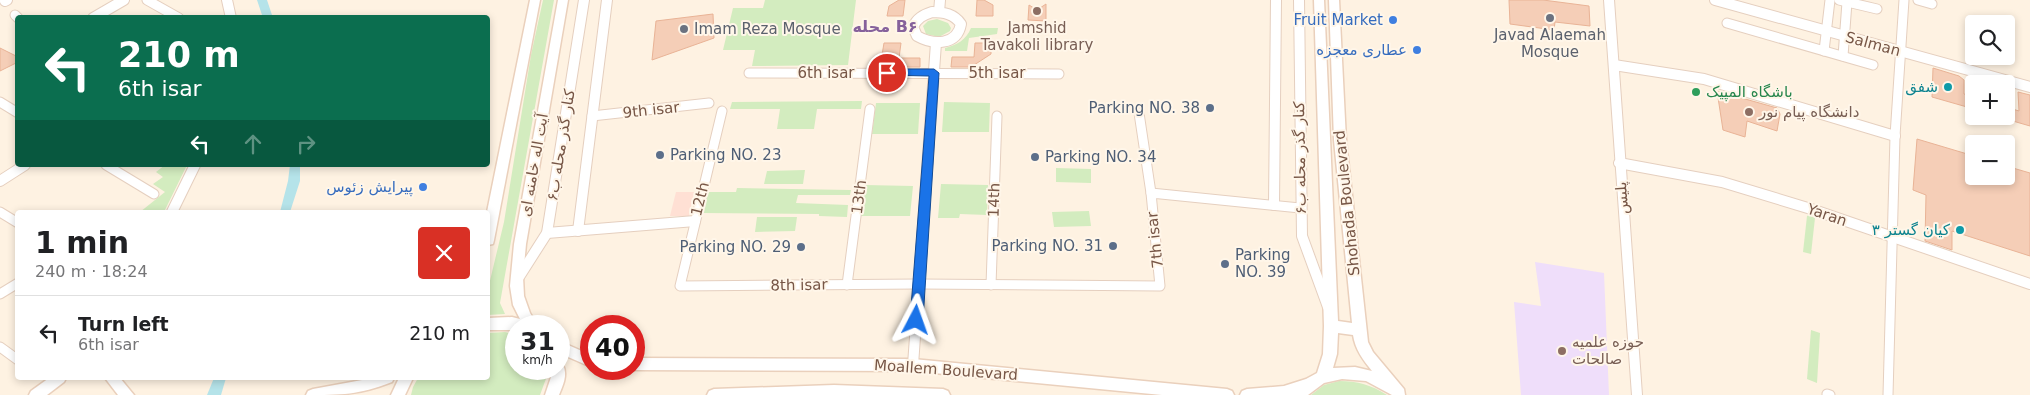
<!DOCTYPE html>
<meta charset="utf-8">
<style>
body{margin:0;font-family:"DejaVu Sans","Noto Naskh Arabic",sans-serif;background:#f2f2f2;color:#202124;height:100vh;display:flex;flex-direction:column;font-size:19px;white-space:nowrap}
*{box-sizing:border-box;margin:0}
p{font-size:16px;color:#757577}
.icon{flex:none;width:28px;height:28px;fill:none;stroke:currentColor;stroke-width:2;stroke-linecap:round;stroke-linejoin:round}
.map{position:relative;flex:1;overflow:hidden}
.details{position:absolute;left:15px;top:210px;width:475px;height:170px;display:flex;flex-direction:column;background:#fff;border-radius:5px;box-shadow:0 2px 8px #0003}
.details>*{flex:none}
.guide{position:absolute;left:15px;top:15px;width:475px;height:152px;border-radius:5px;box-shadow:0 2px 8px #0003;background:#0b6e4f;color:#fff;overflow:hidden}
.fabs{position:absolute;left:1965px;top:15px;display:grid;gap:10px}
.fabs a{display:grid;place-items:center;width:50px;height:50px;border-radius:5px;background:#fff;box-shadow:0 2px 8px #0003;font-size:25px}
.speed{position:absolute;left:505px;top:315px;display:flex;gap:10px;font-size:25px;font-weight:700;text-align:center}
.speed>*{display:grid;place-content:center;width:65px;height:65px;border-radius:50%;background:#fff;box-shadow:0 2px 8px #0003;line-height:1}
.speed small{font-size:12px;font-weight:400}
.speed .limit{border:8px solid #d22;background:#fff;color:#111}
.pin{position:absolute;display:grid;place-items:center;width:42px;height:42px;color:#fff;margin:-21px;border:2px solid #fff;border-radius:50%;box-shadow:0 1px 5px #0007}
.me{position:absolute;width:55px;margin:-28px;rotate:4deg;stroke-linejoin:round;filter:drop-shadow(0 0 4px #0008)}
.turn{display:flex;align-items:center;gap:18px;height:105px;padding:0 20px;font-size:22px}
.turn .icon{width:65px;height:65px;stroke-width:2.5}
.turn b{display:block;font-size:35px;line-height:42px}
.lanes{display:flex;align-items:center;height:48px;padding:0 20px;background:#0003;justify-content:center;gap:25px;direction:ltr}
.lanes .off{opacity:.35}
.round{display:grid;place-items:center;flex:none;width:52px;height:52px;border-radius:5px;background:#f2f2f2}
.head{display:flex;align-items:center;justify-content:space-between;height:85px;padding:0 20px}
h1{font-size:30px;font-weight:700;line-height:38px}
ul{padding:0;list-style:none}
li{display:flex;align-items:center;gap:15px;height:75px;padding:0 20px;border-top:1px solid #e0e0e0}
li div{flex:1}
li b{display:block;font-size:19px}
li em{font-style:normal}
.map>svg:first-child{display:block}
.commercial{fill:#ffe0d4}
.education{fill:#efdefa}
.green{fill:#d3ecbf}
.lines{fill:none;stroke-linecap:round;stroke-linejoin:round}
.canal{fill:#b5e3e9;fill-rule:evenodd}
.building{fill:#f5ceb7;stroke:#e9b396}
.minor-casing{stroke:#e5cfbf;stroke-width:11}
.tertiary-casing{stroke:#e5cfbf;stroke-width:12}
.secondary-casing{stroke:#ead0bc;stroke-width:3}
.minor{stroke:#fff;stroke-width:9}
.tertiary{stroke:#fff;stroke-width:10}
.secondary{fill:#fff;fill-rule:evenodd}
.route{fill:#1a73e8;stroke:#114b97}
.education-dot{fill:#8d6e63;stroke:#fff6e9;stroke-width:2}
.worship-dot{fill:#6b7280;stroke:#fff6e9;stroke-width:2}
.shop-dot{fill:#3f7fe0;stroke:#fff6e9;stroke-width:2}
.culture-dot{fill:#0f9aa8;stroke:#fff6e9;stroke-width:2}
.leisure-dot{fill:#2e9e5b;stroke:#fff6e9;stroke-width:2}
.service-dot{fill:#5c6f8a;stroke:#fff6e9;stroke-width:2}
.labels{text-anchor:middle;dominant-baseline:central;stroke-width:4;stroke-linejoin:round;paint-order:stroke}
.shop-label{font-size:15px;fill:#366cbe;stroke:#fff6e9;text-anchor:end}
.education-label{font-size:15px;fill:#785e54;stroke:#fff6e9;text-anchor:start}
.worship-label{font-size:15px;fill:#5b616d;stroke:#fff6e9;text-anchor:start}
.street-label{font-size:15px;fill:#775646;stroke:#fff6e9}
.culture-label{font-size:15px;fill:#0d838f;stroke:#fff6e9;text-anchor:end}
.leisure-label{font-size:15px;fill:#27864d;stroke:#fff6e9;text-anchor:start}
.service-label{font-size:15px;fill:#4e5e75;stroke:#fff6e9;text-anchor:end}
.neighbourhood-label{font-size:16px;font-weight:bold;fill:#86619b;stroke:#fff6e9}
</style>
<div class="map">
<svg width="2030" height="395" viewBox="0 0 2030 395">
<rect width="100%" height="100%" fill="#fef2e2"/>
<polygon class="commercial" points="676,192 694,192 689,216 670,216"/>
<polygon class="education" points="1535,262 1604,273 1609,395 1521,395 1514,302 1541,306"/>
<g class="green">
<polygon points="543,0 554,0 500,303 505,314 488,315 488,289 504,222 531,55"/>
<polygon points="765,0 856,0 848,65 752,66 755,50 723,50 733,8 763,8"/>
<polygon points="937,19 948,23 951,28 950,31 939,37 926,34 923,26 928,21"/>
<path d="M971,28h27l-1,6 -28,4 -2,13h-22v-3c12,-3 21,-8 26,-20z"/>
<polygon points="862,101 861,109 817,109 814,129 777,129 780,109 730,109 732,102"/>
<polygon points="944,102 990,103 989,132 942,132"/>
<polygon points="876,103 920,103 918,134 872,134"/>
<polygon points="165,165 187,165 164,212 140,212 165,192 153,184 163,177 156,172"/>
<polygon points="1056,168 1091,169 1091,183 1056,182"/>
<polygon points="805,170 803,184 764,184 767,171"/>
<polygon points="941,184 988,185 987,215 960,214 959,218 938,218"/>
<polygon points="865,185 913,186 910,216 861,216"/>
<polygon points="737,188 851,190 850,195 798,195 796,203 848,205 847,217 819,216 819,214 702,213 707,192 736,192"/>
<polygon points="1089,211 1091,226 1054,227 1052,212"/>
<polygon points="1809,215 1815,218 1811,254 1803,252 1807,216"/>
<polygon points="757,217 797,217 795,231 755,232"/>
<polygon points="1811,330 1820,333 1817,383 1807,379"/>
<polygon points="505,332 516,335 516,369 546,369 547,376 540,395 411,395 413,387 418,378 488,378 488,333"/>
<path d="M1339,381c19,0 32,4 48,14h-76l13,-10z"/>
</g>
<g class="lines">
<g class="canal">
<polygon points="257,0 267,0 273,18 263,18"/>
<polygon points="290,165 300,165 300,181 290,212 280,212 288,181"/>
<polygon points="214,378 226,378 221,395 207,395"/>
</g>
</g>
<g class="building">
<polygon points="899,0 905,0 903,16 887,16 889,6"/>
<polygon points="977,0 984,0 993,5 993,16 976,16"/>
<polygon points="1509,0 1543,0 1589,6 1590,26 1555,22 1554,30 1510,24"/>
<polygon points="1046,4 1046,21 1028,20 1029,5 1037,10"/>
<polygon points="713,14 714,38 652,60 656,21"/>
<polygon points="884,43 901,43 899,58 920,58 920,67 901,67 882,55"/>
<polygon points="975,43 991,43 991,54 971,67 951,67 952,57 974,57"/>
<polygon points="0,48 18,57 18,62 0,71"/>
<polygon points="1933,68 1959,76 1964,80 1964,94 1974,97 1974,109 1932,97"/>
<polygon points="1717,91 1777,108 1780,114 1777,131 1747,121 1745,137 1723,130"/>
<polygon points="2018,92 2030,95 2030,126 2006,119 2006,107 2019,111"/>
<polygon points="1917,139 1974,156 1974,176 2006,176 2006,166 2030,173 2030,256 1952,231 1952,250 1925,241 1926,195 1913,190"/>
</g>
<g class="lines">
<g class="minor-casing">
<g id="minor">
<polyline points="147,0 179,18"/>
<polyline points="1839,0 1877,9"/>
<polyline points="1918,0 1932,4"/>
<polyline points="15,15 18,18"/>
<polyline points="1727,23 1873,65"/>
<polyline points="1824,51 1830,0"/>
<polyline points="1843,56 1847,2"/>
<polyline points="749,73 1059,74"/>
<polyline points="0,102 18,113"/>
<polyline points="722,111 680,286 919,284 1160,286 1151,193 1300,208"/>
<polyline points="1139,113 1151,193"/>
<polyline points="592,116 709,103"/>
<polyline points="106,165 154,194"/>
<polyline points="0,212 18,223"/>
<polyline points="847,285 870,109"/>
<polyline points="991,285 997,116"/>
<polyline points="0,294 18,283"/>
<polyline points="0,347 18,360"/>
<polyline points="1827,394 1830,395"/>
<polyline points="1888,395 1895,136 1904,0"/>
</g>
</g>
<g class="tertiary-casing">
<g id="tertiary">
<polyline points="227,0 231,18"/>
<polyline points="1299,0 1302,236 1328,307"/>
<polyline points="1609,0 1637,395"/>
<polyline points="1715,0 2030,87"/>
<polyline points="5,1 7,0"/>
<path d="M932,12c12,0 22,2 29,12 -4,22 -28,21 -44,12l-4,-9c4,-9 10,-12 19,-15z"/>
<polyline points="939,12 940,0"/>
<polyline points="93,18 124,0"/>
<polyline points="1614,65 1704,79 1895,136"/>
<polyline points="1619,163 1722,182 1811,209 2030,284"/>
<polyline points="0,181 25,165"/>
<polyline points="1274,205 1276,0"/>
<polyline points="172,212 195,165"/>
<polyline points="578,231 607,0"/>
<polyline points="547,233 695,221"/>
<polyline points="517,280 547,233 584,0"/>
<polyline points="913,365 936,43"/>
</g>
</g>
<g class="secondary-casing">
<g id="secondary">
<polygon points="530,0 540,0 494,240 493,244 488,245 487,212"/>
<polygon points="558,0 568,0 526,244 523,277 524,296 530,313 538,326 516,326 516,330 488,330 488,318 512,317 520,319 513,305 510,286 514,244"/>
<path d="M1314,0h10l14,321 14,2 -18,-183 -5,-140h10l7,140 22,202 5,10 31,37 1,6h-13l-26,-14 -24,-2 -18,4 -16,12h-68l2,-4 5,-2 37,-3 22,-7 11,-6 6,-19 1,-28zM1338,333l15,2c2,14 10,25 19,36l-17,-4 -22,1 4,-14z"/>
<polygon points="559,341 591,355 591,367 559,353"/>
<polygon points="634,358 913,359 1227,389 1232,391 1234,395 1162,395 913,371 634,370 630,369 634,369"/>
<path d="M559,363l4,2c5,10 0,20 -4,30h-14l6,-18v-8h8z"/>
<polygon points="49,378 66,378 64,382 47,395 29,395 31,391"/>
<polygon points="105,378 120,378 134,395 118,395"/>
<path d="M373,378h21l-2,4c-33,13 -51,13 -86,13l2,-4 5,-2z"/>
<polygon points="399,378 413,378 405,395 391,395"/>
<polygon points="834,385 943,389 948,391 950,395 707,395 709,391 714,389"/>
</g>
</g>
<use href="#minor" class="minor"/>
<use href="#tertiary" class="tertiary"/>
<use href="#secondary" class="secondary"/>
</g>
<polygon class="route" points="887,69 934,69 939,73 923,320 921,323 912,323 910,320 929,76 884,75 882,73"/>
<g class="education-dot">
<circle cx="1037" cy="11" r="5"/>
<circle cx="1749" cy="112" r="5"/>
<circle cx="1562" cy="351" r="5"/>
</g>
<g class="worship-dot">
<circle cx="1550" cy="18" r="5"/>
<circle cx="684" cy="29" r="5"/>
</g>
<g class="shop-dot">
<circle cx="1393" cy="20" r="5"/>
<circle cx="1417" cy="50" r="5"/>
<circle cx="423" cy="187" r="5"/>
</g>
<g class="culture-dot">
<circle cx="1948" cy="87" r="5"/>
<circle cx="1960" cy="230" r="5"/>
</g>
<circle class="leisure-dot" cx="1696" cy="92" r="5"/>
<g class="service-dot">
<circle cx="1210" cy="108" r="5"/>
<circle cx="660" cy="155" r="5"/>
<circle cx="1035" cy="157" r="5"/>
<circle cx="1113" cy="246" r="5"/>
<circle cx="801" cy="247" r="5"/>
<circle cx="1225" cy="264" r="5"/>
</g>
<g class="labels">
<g class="shop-label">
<text x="1383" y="20">Fruit Market</text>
<text x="1407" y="50">عطاری معجزه</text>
<text x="413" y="187">پیرایش زئوس</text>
</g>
<g class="education-label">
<text x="1037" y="28" text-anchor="middle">Jamshid<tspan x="1037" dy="17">Tavakoli library</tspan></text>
<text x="1759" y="112">دانشگاه پیام نور</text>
<text x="1572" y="342">حوزه علمیه<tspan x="1572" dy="17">صالحات</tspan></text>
</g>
<g class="worship-label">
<text x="694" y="29">Imam Reza Mosque</text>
<text x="1550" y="35" text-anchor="middle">Javad Alaemah<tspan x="1550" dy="17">Mosque</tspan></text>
</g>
<g class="street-label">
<text transform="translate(1873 44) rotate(15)">Salman</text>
<text x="826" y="73">6th isar</text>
<text x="997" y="73">5th isar</text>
<text transform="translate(651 110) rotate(-6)">9th isar</text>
<text transform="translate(561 145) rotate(-81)">کنار گذر محله ب۶</text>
<text transform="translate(1300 158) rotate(-91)">کنار گذر محله ب۶</text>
<text transform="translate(534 165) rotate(-80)">آیت اله خامنه ای</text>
<text transform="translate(859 197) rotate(-83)">13th</text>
<text transform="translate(1622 198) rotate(-94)">پلیس</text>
<text transform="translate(700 199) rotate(-76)">12th</text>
<text transform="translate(994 200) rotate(-88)">14th</text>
<text transform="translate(1347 203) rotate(-96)">Shohada Boulevard</text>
<text transform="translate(1827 215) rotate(19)">Yaran</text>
<text transform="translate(1155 240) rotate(-96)">7th isar</text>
<text transform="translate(799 285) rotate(-1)">8th isar</text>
<text transform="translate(946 370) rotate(4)">Moallem Boulevard</text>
</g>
<g class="culture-label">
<text x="1938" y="87">شفق</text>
<text x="1950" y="230">کیان گستر ۳</text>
</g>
<g class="leisure-label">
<text x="1706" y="92">باشگاه المپیک</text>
</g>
<g class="service-label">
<text x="1200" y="108">Parking NO. 38</text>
<text x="670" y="155" text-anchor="start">Parking NO. 23</text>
<text x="1045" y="157" text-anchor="start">Parking NO. 34</text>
<text x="1103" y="246">Parking NO. 31</text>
<text x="791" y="247">Parking NO. 29</text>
<text x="1235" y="255" text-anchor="start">Parking<tspan x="1235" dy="17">NO. 39</tspan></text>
</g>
<g class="neighbourhood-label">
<text x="885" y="26">محله B۶</text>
</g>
</g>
</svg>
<div class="fabs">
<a><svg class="icon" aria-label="search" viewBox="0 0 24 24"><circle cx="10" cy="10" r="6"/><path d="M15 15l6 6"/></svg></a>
<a>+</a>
<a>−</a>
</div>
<div class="speed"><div>31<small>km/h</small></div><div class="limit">40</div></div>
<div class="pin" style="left:887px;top:73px;background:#d93025"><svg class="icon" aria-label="arrive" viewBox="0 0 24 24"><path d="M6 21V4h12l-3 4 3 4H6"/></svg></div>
<svg class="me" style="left:916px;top:320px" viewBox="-20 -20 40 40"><path d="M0-17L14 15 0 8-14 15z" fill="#1a73e8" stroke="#fff" stroke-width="4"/></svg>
<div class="guide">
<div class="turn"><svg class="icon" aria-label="left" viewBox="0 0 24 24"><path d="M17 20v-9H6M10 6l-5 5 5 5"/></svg><div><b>210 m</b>6th isar</div></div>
<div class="lanes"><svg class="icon" aria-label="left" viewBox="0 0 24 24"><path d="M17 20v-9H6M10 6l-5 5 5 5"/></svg><svg class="icon off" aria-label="ahead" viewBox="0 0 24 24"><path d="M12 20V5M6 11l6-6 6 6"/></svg><svg class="icon off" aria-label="right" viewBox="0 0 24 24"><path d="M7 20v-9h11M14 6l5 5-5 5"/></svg></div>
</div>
<section class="details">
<div class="head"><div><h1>1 min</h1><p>240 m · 18:24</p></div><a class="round" style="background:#d93025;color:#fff"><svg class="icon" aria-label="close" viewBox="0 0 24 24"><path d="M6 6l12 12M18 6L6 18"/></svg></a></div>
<ul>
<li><svg class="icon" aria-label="left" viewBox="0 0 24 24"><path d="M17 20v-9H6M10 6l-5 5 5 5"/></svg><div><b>Turn left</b><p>6th isar</p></div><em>210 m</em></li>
</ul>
</section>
</div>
